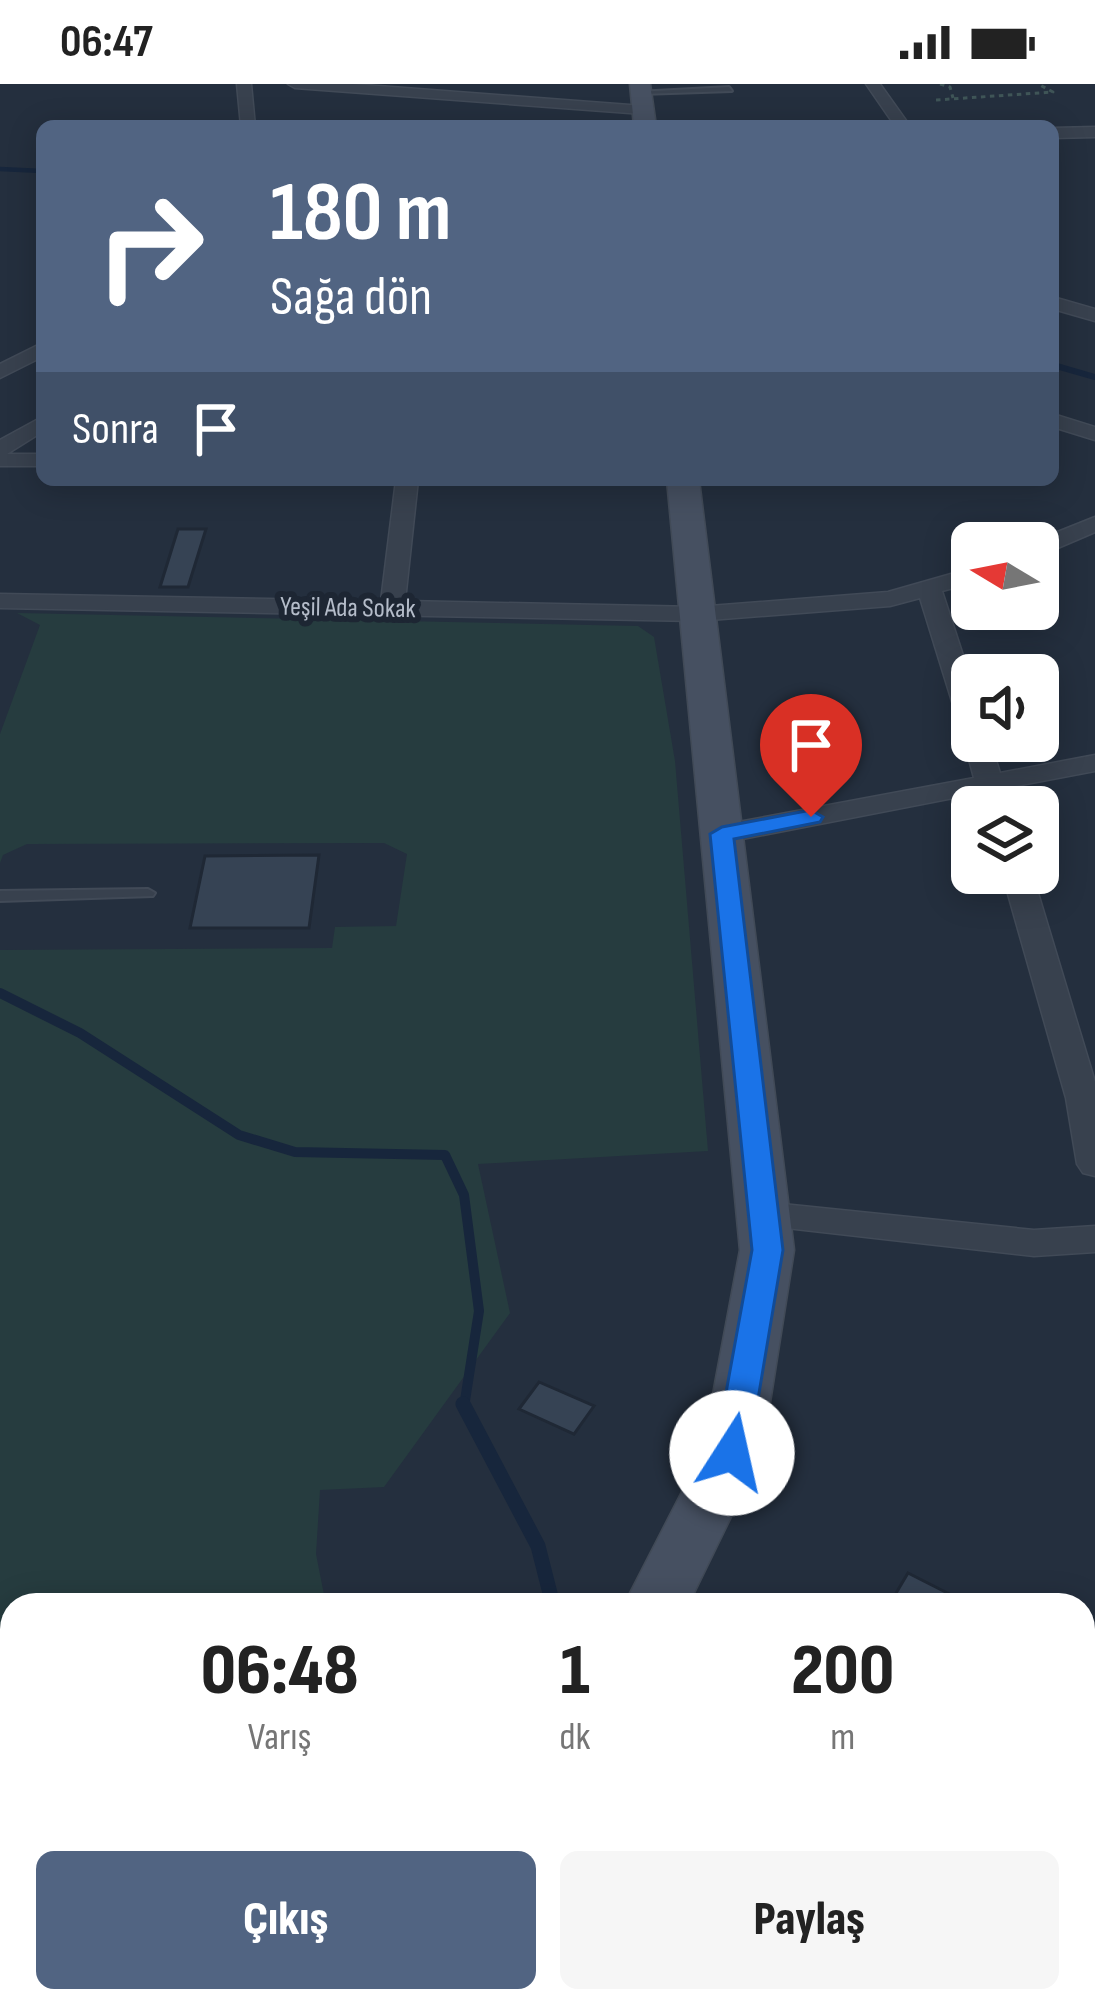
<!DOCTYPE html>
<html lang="tr">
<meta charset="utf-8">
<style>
body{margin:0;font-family:"Sofia Sans Condensed",sans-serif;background:#f6f6f6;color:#222;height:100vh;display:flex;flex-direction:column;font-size:45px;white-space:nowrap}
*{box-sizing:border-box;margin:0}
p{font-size:39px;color:#767676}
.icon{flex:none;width:66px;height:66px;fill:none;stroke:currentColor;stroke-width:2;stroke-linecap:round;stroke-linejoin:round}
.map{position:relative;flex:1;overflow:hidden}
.panel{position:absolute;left:0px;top:1509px;width:1095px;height:420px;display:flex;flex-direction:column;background:#fff;border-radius:36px 36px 0 0;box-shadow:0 6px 30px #0003}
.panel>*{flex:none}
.banner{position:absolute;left:36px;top:36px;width:1023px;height:366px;border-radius:18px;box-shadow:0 6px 30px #0003;background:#516482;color:#fff;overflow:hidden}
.needle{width:78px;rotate:280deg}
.controls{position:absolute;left:951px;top:438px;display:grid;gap:24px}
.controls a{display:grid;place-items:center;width:108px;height:108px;border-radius:18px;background:#fff;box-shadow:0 6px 30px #0003;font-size:60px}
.pin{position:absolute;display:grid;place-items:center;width:102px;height:102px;color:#fff;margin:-123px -51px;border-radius:50% 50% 50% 0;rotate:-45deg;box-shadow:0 0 12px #0007}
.pin .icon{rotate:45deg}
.me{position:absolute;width:132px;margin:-66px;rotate:10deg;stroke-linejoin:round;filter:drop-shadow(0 0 9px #0008)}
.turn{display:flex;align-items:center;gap:42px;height:252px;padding:0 36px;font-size:54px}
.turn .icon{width:156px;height:156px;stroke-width:2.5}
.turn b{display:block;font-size:84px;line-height:102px}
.then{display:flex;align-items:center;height:114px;padding:0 36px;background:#0003;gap:24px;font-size:45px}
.eta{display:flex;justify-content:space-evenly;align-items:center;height:204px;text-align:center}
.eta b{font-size:72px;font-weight:800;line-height:84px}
.button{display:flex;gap:24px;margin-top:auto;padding:24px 36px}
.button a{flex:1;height:138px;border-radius:18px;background:#516482;color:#fff;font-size:48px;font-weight:800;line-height:138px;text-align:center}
.button a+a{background:#f6f6f6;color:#222}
.status{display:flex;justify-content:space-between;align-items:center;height:84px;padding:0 60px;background:#fff;direction:ltr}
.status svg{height:33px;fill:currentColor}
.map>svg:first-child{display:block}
.green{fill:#263c3f}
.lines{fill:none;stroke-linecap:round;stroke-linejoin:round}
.stream-far3{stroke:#17263c;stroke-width:4.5}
.stream-far2{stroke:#17263c;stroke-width:6}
.stream-far1{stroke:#17263c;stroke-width:10}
.stream{stroke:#17263c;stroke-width:15}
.building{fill:#364354;stroke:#1f2835;stroke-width:3}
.lane-casing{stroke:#414a57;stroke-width:4}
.street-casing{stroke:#414a57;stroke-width:3}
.secondary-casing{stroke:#414a57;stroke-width:3}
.path{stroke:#3f5557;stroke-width:3;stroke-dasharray:4.5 4.5;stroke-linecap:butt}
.lane{fill:#38414e;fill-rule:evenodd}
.street{fill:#38414e;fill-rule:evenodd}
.secondary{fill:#465061;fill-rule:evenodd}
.route{fill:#1a73e8;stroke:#114b97;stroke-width:3}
.labels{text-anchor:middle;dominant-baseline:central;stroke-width:12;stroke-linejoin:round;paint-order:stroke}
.far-street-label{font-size:27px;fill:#b4bcc9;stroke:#1d2633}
</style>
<div class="status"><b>06:47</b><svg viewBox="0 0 49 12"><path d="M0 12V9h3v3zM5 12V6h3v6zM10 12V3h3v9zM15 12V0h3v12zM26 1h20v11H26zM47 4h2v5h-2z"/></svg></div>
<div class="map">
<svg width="1095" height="1929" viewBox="0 0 1095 1929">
<rect width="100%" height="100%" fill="#242f3e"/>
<g class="green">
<polygon points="17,529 638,542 654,553 675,677 708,1067 478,1080 510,1229 384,1403 320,1406 316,1470 326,1521 12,1521 12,1790 0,1774 0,866 332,864 335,843 396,842 407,770 384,759 27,760 3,771 0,779 0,650 40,541"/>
<polygon points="108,1917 277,1917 267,1929 117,1929"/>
</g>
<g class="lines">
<polyline class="stream-far3" points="0,85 42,87"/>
<polyline class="stream-far2" points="1053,281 1095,293"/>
<polyline class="stream-far1" points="0,909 80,949 239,1051 295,1068 445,1071 464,1111 479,1227 464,1323"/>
<polyline class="stream" points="463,1320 538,1462 553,1521"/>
</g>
<g class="building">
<polygon points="178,445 206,445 188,503 160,503"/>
<polygon points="319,771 309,844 190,844 205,772"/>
<polygon points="539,1298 594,1322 574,1350 519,1325"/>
<polygon points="908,1489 971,1521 889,1521"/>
</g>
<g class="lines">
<g class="lane-casing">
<g id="lane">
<polygon points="729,3 732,7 641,10 637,8"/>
<polygon points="148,805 155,809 153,812 0,817 0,807"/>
</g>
</g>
<g class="street-casing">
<g id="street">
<polygon points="237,0 251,0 255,42 241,42"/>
<polygon points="288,0 352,0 643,22 650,26 643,30 295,4"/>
<polygon points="866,0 880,0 910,42 895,42"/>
<polygon points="1095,43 1095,53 1053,54 1053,44"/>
<polygon points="1053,213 1095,225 1095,237 1053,225"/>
<polygon points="42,259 42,273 0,294 0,280"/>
<polygon points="1053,330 1095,343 1095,356 1053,343"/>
<polygon points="42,333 42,348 7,370 42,370 42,382 0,382 0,356"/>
<polygon points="396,396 418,396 405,517 697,523 888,508 972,484 972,499 942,507 972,599 972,648 959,640 920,514 890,522 697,537 0,524 0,510 381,517"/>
<polygon points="1095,433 1095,448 1046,469 1038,471 1038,459 1030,459"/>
<polygon points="972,650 972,657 990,657 1000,689 1095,671 1095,687 1005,704 1011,723 983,723 979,709 722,759 708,750 722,741 974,694 964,657"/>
<polygon points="1002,789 1032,789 1095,998 1095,1092 1083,1089 1077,1080 1066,1014"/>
<polygon points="763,1118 1034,1146 1095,1142 1095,1168 1034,1172 750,1140 745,1131 750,1122"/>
<polygon points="1083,1899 1095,1906 1095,1929 1043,1929 1038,1917 1083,1917"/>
<polygon points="888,1917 942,1917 937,1929 883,1929"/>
</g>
</g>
<g class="secondary-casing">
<g id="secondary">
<polygon points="630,0 650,0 656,42 634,42"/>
<polygon points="667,396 699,396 794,1166 762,1369 688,1521 624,1521 702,1369 740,1166"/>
<polygon points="0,1810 12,1815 12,1898 0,1893"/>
<polygon points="15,1917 95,1917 100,1929 20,1929"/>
<polygon points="338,1917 418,1917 413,1929 333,1929"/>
</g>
</g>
<g class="path">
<polyline points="940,0 950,3 953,14"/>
<polyline points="936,16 1053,8 1038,0"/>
</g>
<use href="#lane" class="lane"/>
<use href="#street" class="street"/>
<use href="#secondary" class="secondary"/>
</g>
<polygon class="route" points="811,726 823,733 820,738 734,755 783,1166 749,1369 744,1378 732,1382 720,1378 715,1369 752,1166 710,750 722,743"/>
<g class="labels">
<g class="far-street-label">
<text transform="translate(348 524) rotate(1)">Yeşil Ada Sokak</text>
</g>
</g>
</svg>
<div class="controls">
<a><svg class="needle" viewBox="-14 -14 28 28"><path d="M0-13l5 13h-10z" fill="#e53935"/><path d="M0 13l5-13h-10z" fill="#767676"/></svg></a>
<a><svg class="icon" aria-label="sound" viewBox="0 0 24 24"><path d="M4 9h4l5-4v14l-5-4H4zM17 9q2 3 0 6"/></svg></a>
<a><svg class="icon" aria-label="layers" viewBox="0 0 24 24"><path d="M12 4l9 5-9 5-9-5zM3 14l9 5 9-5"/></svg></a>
</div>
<div class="pin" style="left:811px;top:733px;background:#d93025"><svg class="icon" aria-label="arrive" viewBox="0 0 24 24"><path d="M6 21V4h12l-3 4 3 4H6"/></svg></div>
<svg class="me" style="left:732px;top:1369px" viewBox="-20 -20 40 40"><circle r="19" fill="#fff"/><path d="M0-13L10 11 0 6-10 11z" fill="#1a73e8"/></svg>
<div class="banner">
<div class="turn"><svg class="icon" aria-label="right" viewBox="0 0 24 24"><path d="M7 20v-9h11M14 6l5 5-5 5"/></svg><div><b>180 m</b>Sağa dön</div></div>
<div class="then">Sonra<svg class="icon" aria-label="arrive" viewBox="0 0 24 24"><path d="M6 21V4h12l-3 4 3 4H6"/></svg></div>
</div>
<section class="panel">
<div class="eta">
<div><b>06:48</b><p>Varış</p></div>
<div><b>1</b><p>dk</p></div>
<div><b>200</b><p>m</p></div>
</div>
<div class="button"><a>Çıkış</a><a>Paylaş</a></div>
</section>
</div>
